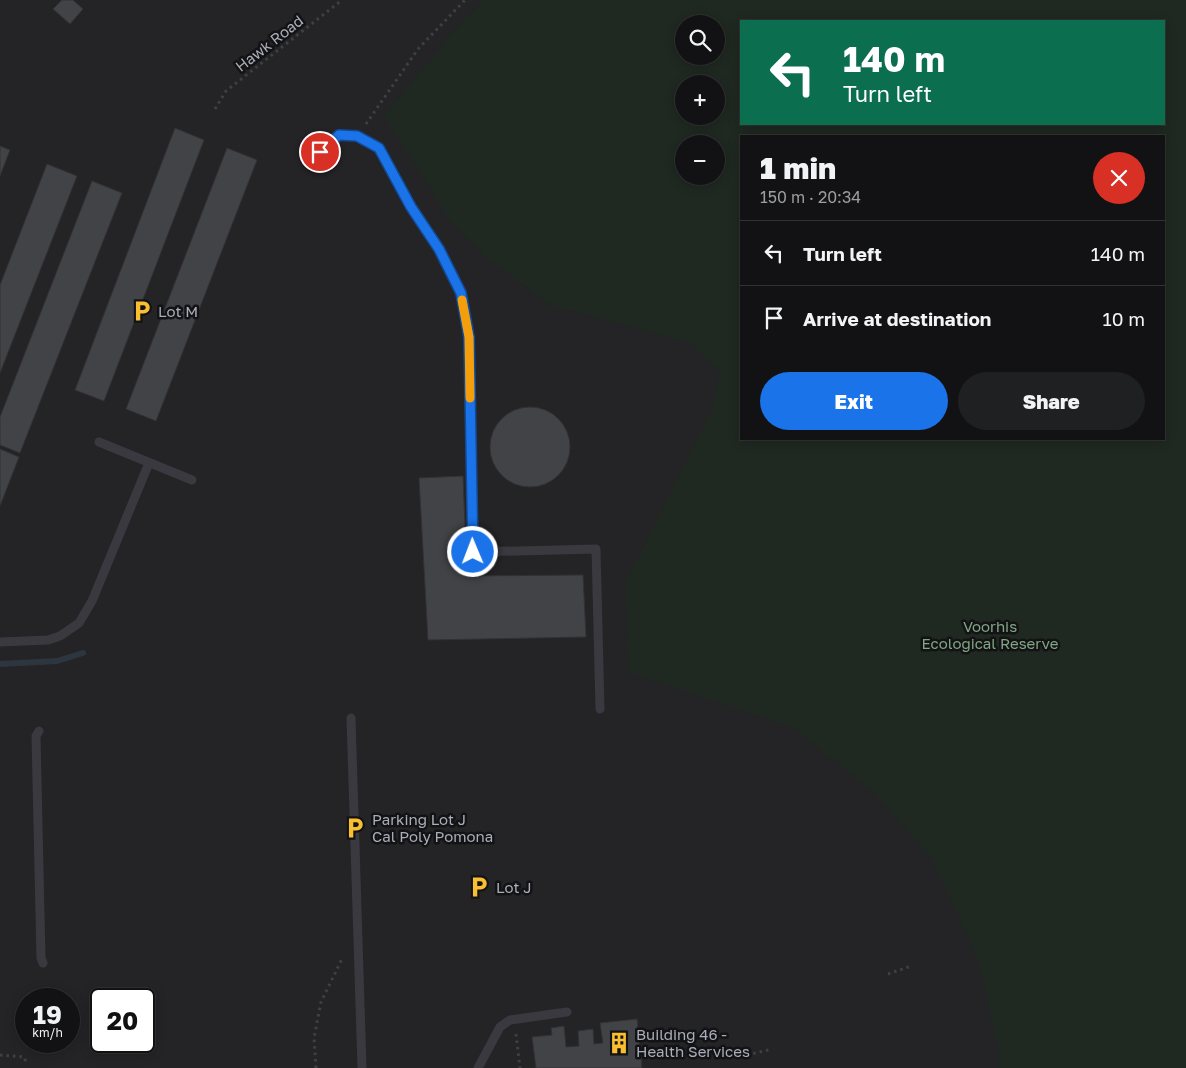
<!DOCTYPE html>
<meta charset="utf-8">
<style>
body{margin:0;font-family:"Golos Text",sans-serif;background:#1f2022;color:#f1f3f6;height:100vh;display:flex;flex-direction:column;font-size:19px;white-space:nowrap}
*{box-sizing:border-box;margin:0}
p{font-size:16px;color:#9c9ea0}
.icon{flex:none;width:28px;height:28px;fill:none;stroke:currentColor;stroke-width:2;stroke-linecap:round;stroke-linejoin:round}
.map{position:relative;flex:1;overflow:hidden}
.sheet{position:absolute;left:740px;top:135px;width:425px;height:305px;display:flex;flex-direction:column;background:#121214;border-radius:0px;box-shadow:0 2px 12px #0003,0 0 0 1px #313234}
.sheet>*{flex:none}
.guide{position:absolute;left:740px;top:20px;width:425px;height:105px;border-radius:0px;box-shadow:0 2px 12px #0003,0 0 0 1px #313234;background:#0b6e4f;color:#fff;overflow:hidden}
.controls{position:absolute;left:675px;top:15px;display:grid;gap:10px}
.controls a{display:grid;place-items:center;width:50px;height:50px;border-radius:50%;background:#121214;box-shadow:0 2px 12px #0003,0 0 0 1px #313234;font-size:25px}
.speed{position:absolute;left:15px;top:988px;display:flex;gap:10px;font-size:25px;font-weight:700;text-align:center}
.speed>*{display:grid;place-content:center;width:65px;height:65px;border-radius:50%;background:#121214;box-shadow:0 2px 12px #0003,0 0 0 1px #313234;line-height:1}
.speed small{font-size:12px;font-weight:400}
.speed .limit{border:2px solid #111;border-radius:8px;background:#fff;color:#111}
.pin{position:absolute;display:grid;place-items:center;width:42px;height:42px;color:#fff;margin:-21px;border:2px solid #fff;border-radius:50%;box-shadow:0 1px 5px #0007}
.me{position:absolute;width:55px;margin:-28px;rotate:359deg;stroke-linejoin:round;filter:drop-shadow(0 0 4px #0008)}
.turn{display:flex;align-items:center;gap:18px;height:105px;padding:0 20px;font-size:22px}
.turn .icon{width:65px;height:65px;stroke-width:2.5}
.turn b{display:block;font-size:35px;line-height:42px}
.round{display:grid;place-items:center;flex:none;width:52px;height:52px;border-radius:26px;background:#1f2022}
.summary{display:flex;align-items:center;justify-content:space-between;height:85px;padding:0 20px}
h1{font-size:30px;font-weight:800;line-height:38px}
.primary-button{display:flex;gap:10px;margin-top:auto;padding:10px 20px}
.primary-button a{flex:1;height:58px;border-radius:30px;background:#1a73e8;color:#fff;font-size:20px;font-weight:800;line-height:58px;text-align:center}
.primary-button a+a{background:#1f2022;color:#f1f3f6}
ul{padding:0;list-style:none}
li{display:flex;align-items:center;gap:15px;height:65px;padding:0 20px;border-top:1px solid #313234}
li div{flex:1}
li b{display:block;font-size:19px}
li em{font-style:normal}
.map>svg:first-child{display:block}
.built{fill:#242427;fill-rule:evenodd}
.green{fill:#1f2821;fill-rule:evenodd}
.lines{fill:none;stroke-linecap:round;stroke-linejoin:round}
.stream{stroke:#2d363f;stroke-width:6}
.building{fill:#424347;stroke:#323236}
.path{stroke:#3f4046;stroke-width:3;stroke-dasharray:2.5 4;stroke-linecap:butt}
.lane{stroke:#39393f;stroke-width:9}
.route-casing{stroke:#114b97;stroke-width:12}
.route{stroke:#1a73e8;stroke-width:9}
.slow{stroke:#f59e0b;stroke-width:9}
.labels{text-anchor:middle;dominant-baseline:central;stroke-width:5;stroke-linejoin:round;paint-order:stroke}
.street-label{font-size:15px;fill:#aaaeba;stroke:#131315}
.poi-label{font-size:15px;fill:#aaaeba;stroke:#131315;text-anchor:start}
.park-label{font-size:15px;fill:#80a684;stroke:#131315}
</style>
<div class="map">
<svg width="1186" height="1068" viewBox="0 0 1186 1068">
<rect width="100%" height="100%" fill="#18181a"/>
<path class="built" d="M0,0h1186v1068h-1186zM741,21h423v103h-423zM684,24h32v32h-32zM684,84h32v32h-32zM741,136h423v303h-423zM684,144h32v32h-32zM26,999h43v42h-43zM101,999h43v42h-43z"/>
<path class="green" d="M483,0h703v1068h-188l1,-14 -21,-95 -46,-99 -58,-67 -82,-66 -163,-55 -4,-88 87,-175 8,-38 -32,-29 -138,-37 -62,-46 -38,-39 -66,-104 70,-85zM741,21h423v103h-423zM684,24h32v32h-32zM684,84h32v32h-32zM741,136h423v303h-423zM684,144h32v32h-32z"/>
<g class="lines">
<polyline class="stream" points="0,664 57,661 83,653"/>
</g>
<g class="building">
<polygon points="62,0 73,0 83,9 70,24 53,9"/>
<polygon points="175,128 204,140 104,401 75,390"/>
<polygon points="0,146 10,150 0,176"/>
<polygon points="227,148 257,160 156,421 126,409"/>
<polygon points="47,164 77,176 0,373 0,285"/>
<polygon points="92,181 122,193 20,453 0,445 0,417"/>
<circle cx="530" cy="447" r="40"/>
<polygon points="0,449 19,457 0,506"/>
<polygon points="463,476 467,576 583,575 586,637 428,640 419,478"/>
<polygon points="637,1019 642,1068 536,1068 532,1037 552,1035 551,1028 564,1026 566,1047 579,1046 578,1031 593,1029 594,1044 603,1043 600,1023"/>
</g>
<g class="lines">
<g class="path">
<polyline points="215,109 226,91 342,0"/>
<polyline points="366,124 418,49 465,0"/>
<polyline points="888,974 911,966"/>
<polyline points="516,1034 520,1068"/>
<polyline points="0,1055 24,1057 26,1062"/>
<polyline points="747,1055 772,1049"/>
<polyline points="316,1068 314,1038 321,1002 342,959"/>
</g>
<g class="lane">
<polyline points="320,152 339,135 357,135 379,148 411,207 439,249 461,293 469,337 473,552 596,549 600,709"/>
<polyline points="99,442 192,480"/>
<polyline points="0,642 48,640 60,636 79,623 92,601 149,463"/>
<polyline points="351,718 362,1068"/>
<polyline points="39,731 36,736 41,958 43,963"/>
<polyline points="478,1068 500,1027 510,1020 567,1012"/>
</g>
</g>
<g class="lines">
<g class="route-casing">
<polyline id="route" points="320,152 339,135 357,136 379,148 411,207 439,249 461,293 469,337 473,552"/>
</g>
<use href="#route" class="route"/>
<polyline class="slow" points="462,300 469,337 470,398"/>
</g>
<defs>
<g id="parking-bare" transform="scale(1.725)"><path d="M-3.5-5.5H1a3.5 3.5 0 0 1 0 7H-1V5.5H-3.5ZM-1-3.4V-.6H.8a1.4 1.4 0 0 0 0-2.8Z" fill="#f9bf31" stroke="#131315" stroke-width="2.5" paint-order="stroke"/></g>
<g id="building-bare" transform="scale(1.725)"><path d="M-4-6H4V6H1V3H-1V6H-4ZM-2.5-4.3h1.7v1.8h-1.7ZM.8-4.3h1.7v1.8H.8ZM-2.5-1h1.7V.8h-1.7ZM.8-1h1.7V.8H.8Z" fill="#f9bf31" stroke="#131315" stroke-width="2.5" paint-order="stroke"/></g>
</defs>
<g fill-rule="evenodd">
<use href="#parking-bare" x="142" y="311"/>
<use href="#parking-bare" x="355" y="828"/>
<use href="#parking-bare" x="479" y="887"/>
<use href="#building-bare" x="619" y="1043"/>
</g>
<g class="labels">
<g class="street-label">
<text transform="translate(269 43) rotate(-38)">Hawk Road</text>
</g>
<g class="poi-label">
<text x="158" y="311">Lot M</text>
<text x="372" y="819">Parking Lot J<tspan x="372" dy="17">Cal Poly Pomona</tspan></text>
<text x="496" y="887">Lot J</text>
<text x="636" y="1034">Building 46 -<tspan x="636" dy="17">Health Services</tspan></text>
</g>
<g class="park-label">
<text x="990" y="626">Voorhis<tspan x="990" dy="17">Ecological Reserve</tspan></text>
</g>
</g>
</svg>
<div class="controls">
<a><svg class="icon" aria-label="search" viewBox="0 0 24 24"><circle cx="10" cy="10" r="6"/><path d="M15 15l6 6"/></svg></a>
<a>+</a>
<a>−</a>
</div>
<div class="speed"><div>19<small>km/h</small></div><div class="limit">20</div></div>
<div class="pin" style="left:320px;top:152px;background:#d93025"><svg class="icon" aria-label="arrive" viewBox="0 0 24 24"><path d="M6 21V4h12l-3 4 3 4H6"/></svg></div>
<svg class="me" style="left:473px;top:552px" viewBox="-20 -20 40 40"><circle r="17" fill="#1a73e8" stroke="#fff" stroke-width="3"/><path d="M0-11L8 9 0 5-8 9z" fill="#fff"/></svg>
<div class="guide">
<div class="turn"><svg class="icon" aria-label="left" viewBox="0 0 24 24"><path d="M17 20v-9H6M10 6l-5 5 5 5"/></svg><div><b>140 m</b>Turn left</div></div>
</div>
<section class="sheet">
<div class="summary"><div><h1>1 min</h1><p>150 m · 20:34</p></div><a class="round" style="background:#d93025;color:#fff"><svg class="icon" aria-label="close" viewBox="0 0 24 24"><path d="M6 6l12 12M18 6L6 18"/></svg></a></div>
<ul>
<li><svg class="icon" aria-label="left" viewBox="0 0 24 24"><path d="M17 20v-9H6M10 6l-5 5 5 5"/></svg><div><b>Turn left</b></div><em>140 m</em></li>
<li><svg class="icon" aria-label="arrive" viewBox="0 0 24 24"><path d="M6 21V4h12l-3 4 3 4H6"/></svg><div><b>Arrive at destination</b></div><em>10 m</em></li>
</ul>
<div class="primary-button"><a>Exit</a><a>Share</a></div>
</section>
</div>
